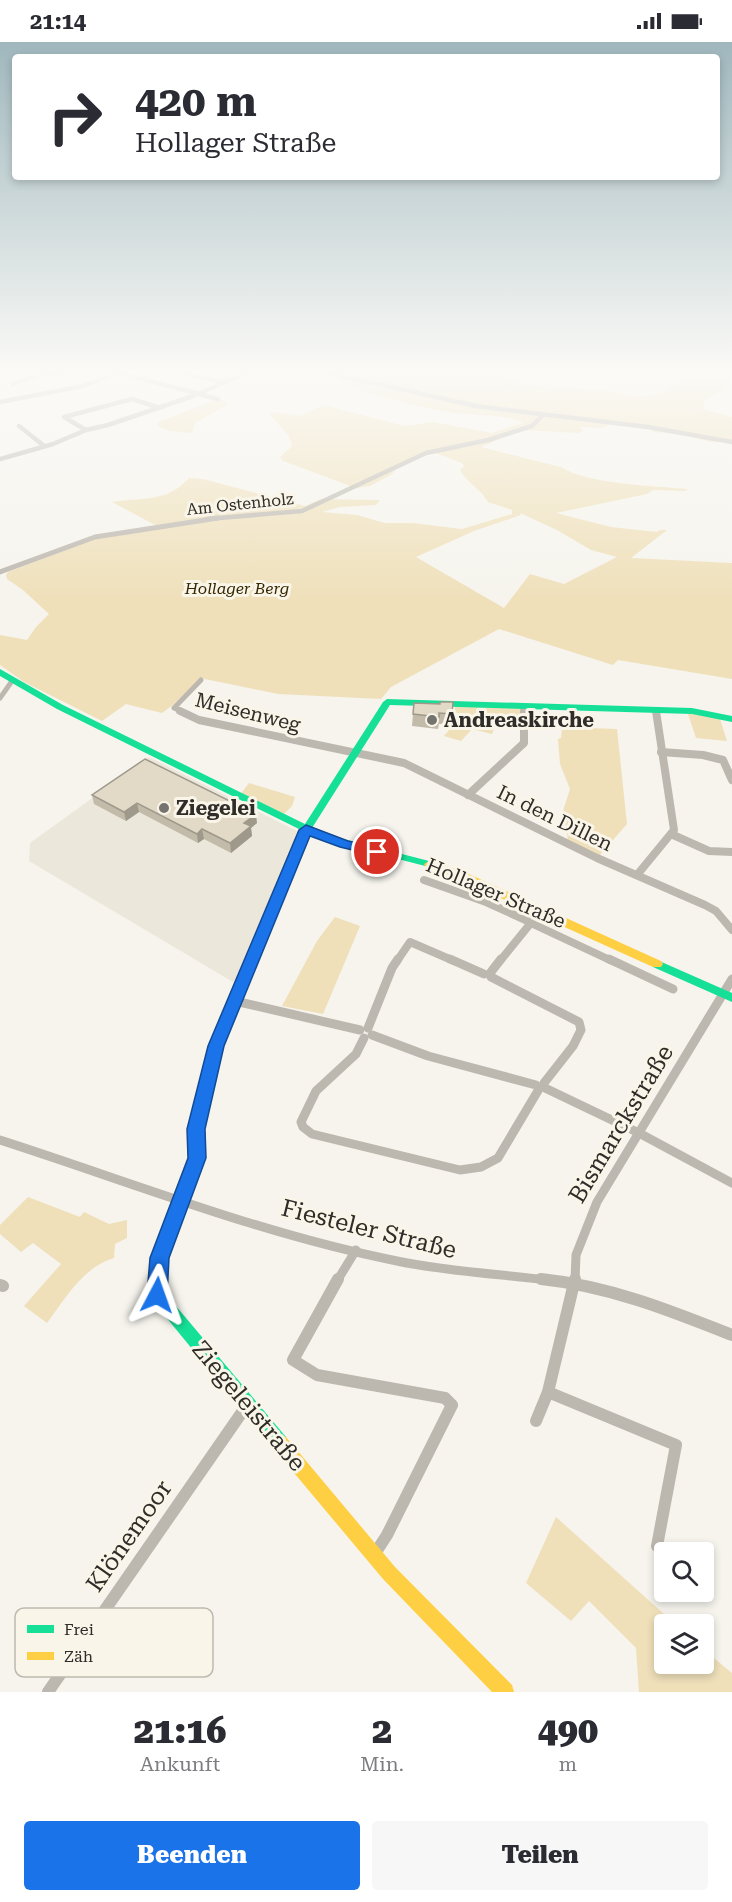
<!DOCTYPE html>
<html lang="de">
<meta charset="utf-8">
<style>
body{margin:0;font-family:"Roboto Serif",serif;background:#f7f7f7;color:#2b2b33;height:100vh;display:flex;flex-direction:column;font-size:22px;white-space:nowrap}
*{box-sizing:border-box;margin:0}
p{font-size:20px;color:#7c7c81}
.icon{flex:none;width:33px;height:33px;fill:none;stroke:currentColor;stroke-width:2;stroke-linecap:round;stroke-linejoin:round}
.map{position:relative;height:1650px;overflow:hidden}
.panel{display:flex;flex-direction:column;background:#fff;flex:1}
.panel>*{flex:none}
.hud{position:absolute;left:12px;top:12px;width:708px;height:126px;border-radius:6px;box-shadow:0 3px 9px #0003;background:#fff;color:#2b2b33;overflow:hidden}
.tools{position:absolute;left:654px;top:1500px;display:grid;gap:12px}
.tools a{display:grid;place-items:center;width:60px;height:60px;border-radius:6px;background:#fff;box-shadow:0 3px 9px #0003;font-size:30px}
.pin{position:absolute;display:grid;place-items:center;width:51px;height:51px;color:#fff;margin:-26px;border:3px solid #fff;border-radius:50%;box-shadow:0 2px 6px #0007}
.me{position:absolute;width:66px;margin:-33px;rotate:4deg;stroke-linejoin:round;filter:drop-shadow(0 0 4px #0008)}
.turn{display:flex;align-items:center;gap:21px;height:126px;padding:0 24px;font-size:27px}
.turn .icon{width:78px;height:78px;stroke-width:2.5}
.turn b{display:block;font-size:42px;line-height:51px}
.eta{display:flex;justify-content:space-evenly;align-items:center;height:102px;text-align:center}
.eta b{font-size:36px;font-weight:800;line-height:42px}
.primary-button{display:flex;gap:12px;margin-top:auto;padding:12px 24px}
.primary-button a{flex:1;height:69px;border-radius:6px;background:#1a73e8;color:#fff;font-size:24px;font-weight:800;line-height:69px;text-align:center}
.primary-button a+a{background:#f7f7f7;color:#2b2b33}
.status{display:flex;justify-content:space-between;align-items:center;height:42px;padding:0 30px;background:#fff;direction:ltr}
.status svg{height:16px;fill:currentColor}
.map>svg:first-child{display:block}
.built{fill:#ece7db}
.green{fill:#efe0ba;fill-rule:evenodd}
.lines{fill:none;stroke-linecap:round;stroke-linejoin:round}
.street-far4{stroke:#bdb8af;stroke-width:4.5}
.street-far3{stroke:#bdb8af;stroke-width:5}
.street-far2{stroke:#bdb8af;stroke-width:8}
.street-far1{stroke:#bdb8af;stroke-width:9}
.street{stroke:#bdb8af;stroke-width:12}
.fast{fill:#16e098;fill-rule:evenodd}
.slow{fill:#ffcf43;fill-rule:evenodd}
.wall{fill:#c2bbaa}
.shaded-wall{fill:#9e998b}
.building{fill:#e2dac6;stroke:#9e998b;stroke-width:1.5}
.route{fill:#1a73e8;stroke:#114b97;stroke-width:1.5}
.poi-dot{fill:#75736e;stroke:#faf5e9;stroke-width:2}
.labels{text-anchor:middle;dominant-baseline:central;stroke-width:6;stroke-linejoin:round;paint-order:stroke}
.far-street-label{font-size:16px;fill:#2f2d29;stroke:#faf5e9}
.far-park-label{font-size:16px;font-style:italic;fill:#362701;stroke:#faf5e9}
.street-label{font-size:20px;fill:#2f2d29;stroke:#faf5e9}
.poi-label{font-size:20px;font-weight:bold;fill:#2f2d29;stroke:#faf5e9;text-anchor:start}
.near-street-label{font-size:24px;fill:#2f2d29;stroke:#faf5e9}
.key{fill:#faf5e9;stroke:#bdb9af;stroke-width:1.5}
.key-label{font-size:16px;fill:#2f2d29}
</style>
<div class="status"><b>21:14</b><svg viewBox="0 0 49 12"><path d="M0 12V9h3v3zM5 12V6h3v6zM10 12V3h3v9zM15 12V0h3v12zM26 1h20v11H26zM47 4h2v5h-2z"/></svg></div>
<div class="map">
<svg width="732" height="1650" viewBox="0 0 732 1650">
<rect width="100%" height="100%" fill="#f6f4ed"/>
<polygon class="built" points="149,715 299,790 294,806 240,937 233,940 29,819 30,801"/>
<g class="green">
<path d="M347,327h85l74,7 21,9 82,6 34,6 17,-4 20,-11 22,-4 30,4 -3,5 -24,13 -2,9 29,8v25h-21l-41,-11 -2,2 -14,-1 -6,-5 -37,-3 -9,4 -22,-1 3,4 -4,2 -58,-3 -40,17 80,20c25,17 94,19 127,22l-3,2 -32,-1 -6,4 -91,19 55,14 46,5 3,-2h7l-36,28 101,5v116l-114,-19 -5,5 -114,-36 -108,58 -10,12 -103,-5 -78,-16 -27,27 -11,8 -36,-9 -24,17 -78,-39 -24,-17v-30l27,5 9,-13 13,-13 -26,-24 -16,-11 -1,-4 2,-3 89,-34 61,-9 -3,-4 -43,-23c30,-5 55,1 77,-24l14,1 102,27 16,-7 59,1 -4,5 -36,2 -18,5 35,3 28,8h28l49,6 50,-15v-4l-24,-8c-7,-13 -21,-19 -28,-32l4,-4 -2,-3 -32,-12 -32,16 -7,8 -21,11 -14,2 -73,-27 -3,-4 12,-11 -3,-10 -20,-22 3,-2 28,4 24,-11 80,21 29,-4 59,11 31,-10c-17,-9 -47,-7 -68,-10 -40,-7 -87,-17 -124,-36zM520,471l37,17 34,20 26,7 -53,27 -34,-10 -26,34 -88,-51 58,-26 47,-16z"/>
<polygon points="218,357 227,359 227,363 195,381 192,391 169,389 157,383 158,380"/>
<polygon points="455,663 524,664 524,681 497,679 492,692 472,687 461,699 444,694 455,681"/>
<polygon points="687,669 719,674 727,699 696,696"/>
<polygon points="562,685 617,687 627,782 599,814 568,798 563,769 570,747 560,722 558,697 561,696"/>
<polygon points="249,741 295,755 292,764 281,775 239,754"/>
<polygon points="335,875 360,884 323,972 282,964 317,899"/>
<path d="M28,1155l52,20 4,-5 25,12 18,-4v18l-12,6 -1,14c-31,9 -49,41 -67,65l-23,-17 37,-42 -28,-21 -12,9 -21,-18v-9z"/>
<polygon points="556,1475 675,1582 664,1582 664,1622 704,1622 704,1608 732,1631 732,1650 639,1650 636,1606 589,1559 571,1579 526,1541"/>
</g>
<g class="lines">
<g class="street-far4">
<polyline points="29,327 56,333 72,327"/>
<polyline points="105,327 218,357"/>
<polyline points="310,327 476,364 648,385 732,400"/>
<polyline points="186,332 224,340"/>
<polyline points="13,342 44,331"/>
<polyline points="0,360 83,344 128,327"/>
<polyline points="19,384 43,403"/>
<polyline points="86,388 64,375 132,357 157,365"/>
<polyline points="0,417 53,402 86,388 108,383 193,354 255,327"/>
<polyline points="207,477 302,469 426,411 488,398 532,384 542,374"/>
</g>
<g class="street-far3">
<polyline points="0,530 95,495 218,476"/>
<polyline points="0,656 12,639"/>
<polyline points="524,664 524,670"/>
<polyline points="656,668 656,670"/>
<polyline points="183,670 174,666 201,638"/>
</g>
<g class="street-far2">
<polyline points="180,669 199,678 404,721 597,816 705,863 716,869 732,888"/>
<polyline points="661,710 703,713 723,718 732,738"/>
<polyline points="468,753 524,701 524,669"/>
<polyline points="671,792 709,809 732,810"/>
<polyline points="637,833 674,788 656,669"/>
<polyline points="424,838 486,860 530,880"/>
<polyline points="533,882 612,919"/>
<polyline points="397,919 410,900 454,919"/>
<polyline points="500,919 530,882"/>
</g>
<g class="street-far1">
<polyline points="450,917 484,932"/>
<polyline points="609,917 673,947"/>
<polyline points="491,930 501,917"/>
<polyline points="491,935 579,980 581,988 573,1004 544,1041"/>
<polyline points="235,959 360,988"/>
<polyline points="368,986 392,926 398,917"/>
<polyline points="372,993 428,1014 536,1043"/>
<polyline points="364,996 356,1012 316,1049 301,1080 303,1085 312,1092 460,1128 481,1125 498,1116 539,1047"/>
<polyline points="545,1046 639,1091 732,1141"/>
<path d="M0,1098c131,42 261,94 397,121 52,11 105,13 158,20"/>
<polyline points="337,1239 356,1208"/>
<polyline points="575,1239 576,1213 597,1160 732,937"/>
</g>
<g class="street">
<polyline points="338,1237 293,1318 317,1333 445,1356 452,1363 387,1493 374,1513"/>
<path d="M541,1237c68,7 128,31 191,56"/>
<polyline points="0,1243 3,1244"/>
<polyline points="548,1350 676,1403 657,1504"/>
<polyline points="536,1379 548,1350 575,1237"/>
<polyline points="48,1650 247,1363"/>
</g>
<g class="fast">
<polygon points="0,627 63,663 305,782 383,660 387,657 692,666 732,674 732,680 692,672 390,663 312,786 324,792 433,820 434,822 429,825 317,796 309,792 298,819 293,822 288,819 301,788 57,667 0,634"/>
<polygon points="657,918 732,951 732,960 653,925 651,922 653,919"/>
<polygon points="208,1032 212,1033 214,1037 203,1087 204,1116 166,1216 165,1251 286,1395 288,1401 286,1407 280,1409 274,1407 152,1258 150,1253 152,1216 190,1116 189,1087 202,1037 204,1033"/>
</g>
<g class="slow">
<polygon points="293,816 298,819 222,1004 214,1037 212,1041 208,1042 204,1041 202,1037 210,1004 288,819"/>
<polygon points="429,819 462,829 661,919 663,922 661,925 653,925 454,835 425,824 424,822"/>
<polygon points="280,1393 286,1395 395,1525 512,1643 514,1650 492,1650 383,1537 274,1407 272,1401 274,1395"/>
</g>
</g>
<g class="wall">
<polygon points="453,660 451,683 439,682 438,687 412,684 413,672 440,662"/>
<polygon points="92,753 257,781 251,786 252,794 231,811 204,797 198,801 139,770 126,779 94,762"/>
</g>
<g class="shaded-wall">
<polygon points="137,761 139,770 126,779 124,770"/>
<polygon points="256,772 257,781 251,786 252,794 231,811 230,801 244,781"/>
<polygon points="202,787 204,797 198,801 197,792"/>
</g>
<g class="building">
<polygon points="440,660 453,660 452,672 439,671 439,675 413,672 414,661 440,662"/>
<polygon points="145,717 256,772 244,781 251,784 230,801 202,787 197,792 137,761 124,770 92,753"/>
</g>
<linearGradient id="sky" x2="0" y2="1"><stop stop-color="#9fb7bd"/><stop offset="0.59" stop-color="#fbfaf7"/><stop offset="1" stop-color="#fbfaf7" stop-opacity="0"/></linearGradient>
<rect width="732" height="558" fill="url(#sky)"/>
<polygon class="route" points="306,783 348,799 382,806 384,810 377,814 340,805 310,794 224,1004 205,1087 206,1116 169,1216 167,1253 164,1260 157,1262 150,1260 147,1253 150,1216 188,1116 187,1087 208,1004 299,788"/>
<g class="poi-dot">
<circle cx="432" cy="678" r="6"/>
<circle cx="164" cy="766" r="6"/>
</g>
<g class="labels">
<g class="far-street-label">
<text transform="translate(240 462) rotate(-6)">Am Ostenholz</text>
</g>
<g class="far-park-label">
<text x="237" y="546">Hollager Berg</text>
</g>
<g class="street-label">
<text transform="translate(248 670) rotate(14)">Meisenweg</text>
<text transform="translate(555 776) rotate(26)">In den Dillen</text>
<text transform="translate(496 851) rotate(23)">Hollager Straße</text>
</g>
<g class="poi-label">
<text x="444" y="678">Andreaskirche</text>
<text x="176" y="766">Ziegelei</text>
</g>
<g class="near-street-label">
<text transform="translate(621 1082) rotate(-59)">Bismarckstraße</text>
<text transform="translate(369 1187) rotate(14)">Fiesteler Straße</text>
<text transform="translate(249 1364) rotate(50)">Ziegeleistraße</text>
<text transform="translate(129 1494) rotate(-55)">Klönemoor</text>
</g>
</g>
<rect x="15" y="1566" width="198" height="69" rx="9" class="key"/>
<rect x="27" y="1583" width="27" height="8" fill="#16e098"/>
<rect x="27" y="1610" width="27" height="8" fill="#ffcf43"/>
<g class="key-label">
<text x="64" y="1593">Frei</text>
<text x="64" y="1620">Zäh</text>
</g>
</svg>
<div class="tools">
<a><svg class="icon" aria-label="search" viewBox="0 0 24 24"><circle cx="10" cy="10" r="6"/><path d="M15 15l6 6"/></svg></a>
<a><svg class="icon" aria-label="layers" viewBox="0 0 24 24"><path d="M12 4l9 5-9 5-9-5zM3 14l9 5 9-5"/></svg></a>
</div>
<div class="pin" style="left:377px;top:810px;background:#d93025"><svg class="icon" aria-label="arrive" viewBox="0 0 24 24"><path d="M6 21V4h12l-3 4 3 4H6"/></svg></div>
<svg class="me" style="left:157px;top:1253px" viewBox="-20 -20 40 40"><path d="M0-17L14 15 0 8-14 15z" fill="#1a73e8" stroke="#fff" stroke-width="4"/></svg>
<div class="hud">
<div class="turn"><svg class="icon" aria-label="right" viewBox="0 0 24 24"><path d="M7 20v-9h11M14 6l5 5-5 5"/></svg><div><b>420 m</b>Hollager Straße</div></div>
</div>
</div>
<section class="panel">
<div class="eta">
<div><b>21:16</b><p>Ankunft</p></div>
<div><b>2</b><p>Min.</p></div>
<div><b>490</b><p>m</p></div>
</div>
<div class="primary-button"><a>Beenden</a><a>Teilen</a></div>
</section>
